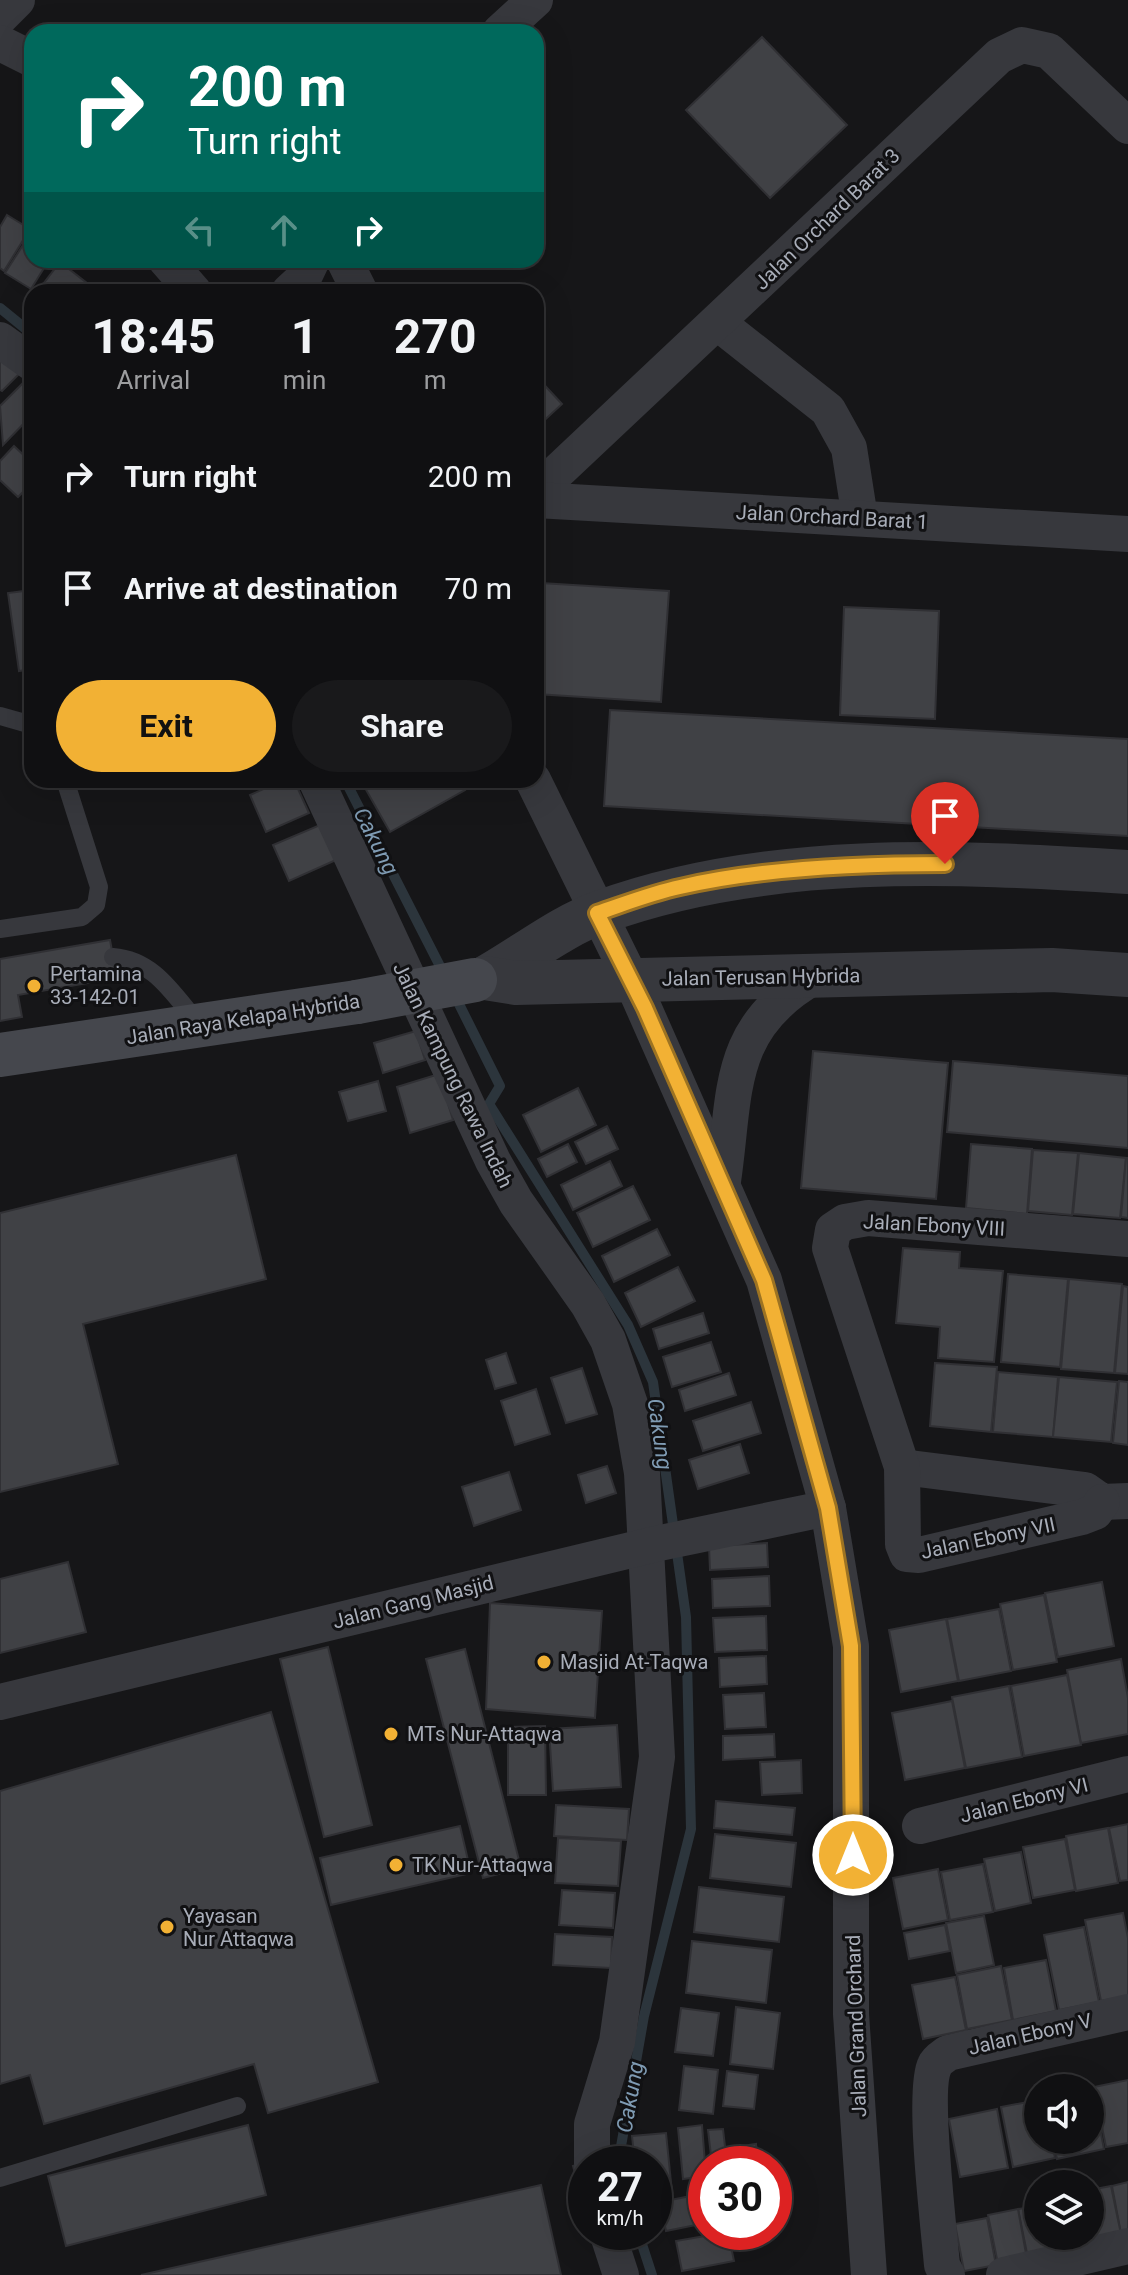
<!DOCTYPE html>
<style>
body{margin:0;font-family:Roboto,sans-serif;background:#19191b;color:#f1f3f6;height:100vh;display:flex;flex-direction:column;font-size:30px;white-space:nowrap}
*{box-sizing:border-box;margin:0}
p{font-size:26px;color:#9c9d9f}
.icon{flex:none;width:44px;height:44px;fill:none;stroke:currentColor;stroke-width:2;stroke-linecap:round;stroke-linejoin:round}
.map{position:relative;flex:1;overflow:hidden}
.drawer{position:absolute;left:24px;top:284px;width:520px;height:504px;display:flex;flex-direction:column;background:#101012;border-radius:24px;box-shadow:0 8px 32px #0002,0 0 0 2px #303032}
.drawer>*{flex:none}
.top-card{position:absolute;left:24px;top:24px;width:520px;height:244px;border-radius:24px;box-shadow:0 8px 32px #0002,0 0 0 2px #303032;background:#00695c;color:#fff;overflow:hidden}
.tools{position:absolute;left:1024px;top:2074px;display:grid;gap:16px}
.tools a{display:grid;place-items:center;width:80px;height:80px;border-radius:50%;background:#101012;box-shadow:0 8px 32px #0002,0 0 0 2px #303032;font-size:40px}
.speed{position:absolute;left:568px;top:2146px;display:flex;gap:16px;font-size:40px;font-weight:700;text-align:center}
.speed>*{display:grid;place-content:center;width:104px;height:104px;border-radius:50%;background:#101012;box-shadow:0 8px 32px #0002,0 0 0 2px #303032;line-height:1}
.speed small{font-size:20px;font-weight:400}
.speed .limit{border:12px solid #d22;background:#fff;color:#111}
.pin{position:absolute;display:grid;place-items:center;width:68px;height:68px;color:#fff;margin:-82px -34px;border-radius:50% 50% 50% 0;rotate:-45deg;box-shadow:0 0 8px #0007}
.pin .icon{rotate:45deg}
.me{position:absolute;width:88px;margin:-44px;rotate:0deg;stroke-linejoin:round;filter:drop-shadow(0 0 6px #0008)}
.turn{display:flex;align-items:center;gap:28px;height:168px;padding:0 32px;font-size:36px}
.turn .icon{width:104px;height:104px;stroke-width:2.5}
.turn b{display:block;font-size:56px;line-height:68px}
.lanes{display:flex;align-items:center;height:76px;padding:0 32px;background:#0003;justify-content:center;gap:40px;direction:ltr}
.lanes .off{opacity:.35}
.eta{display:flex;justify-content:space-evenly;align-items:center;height:136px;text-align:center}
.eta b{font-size:48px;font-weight:700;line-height:56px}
.action{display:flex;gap:16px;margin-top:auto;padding:16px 32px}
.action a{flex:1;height:92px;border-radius:48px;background:#f2b134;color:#111;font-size:32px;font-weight:700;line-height:92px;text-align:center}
.action a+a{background:#19191b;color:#f1f3f6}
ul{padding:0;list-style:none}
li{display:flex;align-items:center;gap:24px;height:112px;padding:0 32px}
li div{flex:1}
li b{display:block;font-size:30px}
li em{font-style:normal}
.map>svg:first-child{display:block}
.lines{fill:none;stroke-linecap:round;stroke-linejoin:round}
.stream{stroke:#2c353c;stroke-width:10}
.building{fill:#404145;stroke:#303034;stroke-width:2}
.service{stroke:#37383d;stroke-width:18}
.minor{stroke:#37383d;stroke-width:36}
.tertiary{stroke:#37383d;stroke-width:44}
.secondary{stroke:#45474d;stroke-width:44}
.secondary-bridge{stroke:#45474d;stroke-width:44}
.route-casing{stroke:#9d7322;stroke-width:20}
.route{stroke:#f2b134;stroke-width:14}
.poi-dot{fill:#f2b134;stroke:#111113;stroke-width:3}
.labels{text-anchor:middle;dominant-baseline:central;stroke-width:6;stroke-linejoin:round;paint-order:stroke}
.street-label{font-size:20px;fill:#a8adb8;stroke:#111113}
.poi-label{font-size:20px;fill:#a8adb8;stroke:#111113;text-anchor:start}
.water-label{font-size:22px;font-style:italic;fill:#7f9bb3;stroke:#111113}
</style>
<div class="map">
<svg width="1128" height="2275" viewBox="0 0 1128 2275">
<rect width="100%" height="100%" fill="#161618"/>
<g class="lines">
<g class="stream">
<polyline points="0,308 32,334"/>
<polyline points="345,780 444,974"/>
<polyline points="455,996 500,1086 489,1104 628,1325 653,1382 686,1617 691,1829 644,2016 620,2152 623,2164"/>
<polyline points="638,2232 652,2275"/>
</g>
</g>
<g class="building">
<polygon points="762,37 847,125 770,198 686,110"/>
<polygon points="7,215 30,229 4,271 0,268 0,227"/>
<polygon points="32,231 32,260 49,260 31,289 5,273"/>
<polygon points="60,262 92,287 88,292 37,292"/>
<polygon points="0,354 20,373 2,391 0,390"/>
<polygon points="536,376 562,404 536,428"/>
<polygon points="29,377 32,380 32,415 3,445 0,406"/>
<polygon points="14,446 32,463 32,483 18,497 0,480 0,461"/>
<polygon points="541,583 669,591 661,702 536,694"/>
<polygon points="32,590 32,669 19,671 8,593"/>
<polygon points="844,607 939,611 935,719 840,715"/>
<polygon points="610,710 1128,739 1128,836 604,806"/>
<polygon points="284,780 294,780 309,813 266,832 250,795"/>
<polygon points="380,780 460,780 465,790 390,832 365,788"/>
<polygon points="320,825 336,860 289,881 273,845"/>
<polygon points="110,940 117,978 18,995 22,1017 0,1021 0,959"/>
<polygon points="416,1031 425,1060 383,1073 374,1043"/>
<polygon points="813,1051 948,1063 936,1199 801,1188"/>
<polygon points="953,1061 1128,1076 1128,1148 947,1132"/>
<polygon points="439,1074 453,1120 410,1133 397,1087"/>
<polygon points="378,1081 386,1111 348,1121 339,1092"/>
<polygon points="578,1088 596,1125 541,1152 523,1115"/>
<polygon points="607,1126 618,1149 586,1164 575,1142"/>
<polygon points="568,1144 577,1162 547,1177 538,1159"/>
<polygon points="971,1144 1032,1149 1027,1214 966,1208"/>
<polygon points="1033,1150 1078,1153 1072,1215 1028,1211"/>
<polygon points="1079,1153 1126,1158 1120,1218 1073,1214"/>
<polygon points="236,1155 266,1279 83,1324 118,1464 0,1492 0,1213"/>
<polygon points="1126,1158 1128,1158 1128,1218 1121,1217"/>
<polygon points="610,1161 622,1186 573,1210 561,1185"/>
<polygon points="633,1186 650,1220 593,1247 577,1213"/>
<polygon points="657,1229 670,1255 614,1282 602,1256"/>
<polygon points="903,1248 960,1252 959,1268 1003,1271 994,1362 938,1358 940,1327 896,1323"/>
<polygon points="678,1267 695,1301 641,1327 625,1293"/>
<polygon points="1008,1274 1068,1279 1060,1367 1001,1362"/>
<polygon points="1069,1279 1122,1284 1114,1373 1061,1369"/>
<polygon points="1123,1286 1128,1287 1128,1374 1115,1373"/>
<polygon points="703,1313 709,1333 659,1349 653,1329"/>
<polygon points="711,1342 721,1372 672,1387 663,1357"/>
<polygon points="506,1353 516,1383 495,1389 486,1360"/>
<polygon points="935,1363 997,1367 991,1432 930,1426"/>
<polygon points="582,1368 597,1414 566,1423 551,1378"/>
<polygon points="998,1372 1058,1377 1053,1437 993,1432"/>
<polygon points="729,1373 736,1395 685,1411 679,1390"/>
<polygon points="1059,1377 1117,1382 1111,1442 1053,1437"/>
<polygon points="1119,1381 1128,1382 1128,1445 1113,1443"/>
<polygon points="536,1389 550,1434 515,1445 501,1401"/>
<polygon points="751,1402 761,1433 703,1451 693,1421"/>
<polygon points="740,1444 749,1473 698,1489 689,1460"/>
<polygon points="607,1466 616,1493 586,1503 578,1475"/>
<polygon points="509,1472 521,1510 474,1526 462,1487"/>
<polygon points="767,1543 768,1567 710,1570 709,1546"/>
<polygon points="68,1562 86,1632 0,1653 0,1579"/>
<polygon points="769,1576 770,1606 713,1608 712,1579"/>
<polygon points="1102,1582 1114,1646 1058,1657 1045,1593"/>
<polygon points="1044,1595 1057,1662 1013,1670 1000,1604"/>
<polygon points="490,1603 602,1611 595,1718 486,1709"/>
<polygon points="999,1609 1011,1671 959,1681 947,1619"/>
<polygon points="766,1616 767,1650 715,1652 713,1618"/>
<polygon points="946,1619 958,1681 901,1692 889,1630"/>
<polygon points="328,1647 372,1825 324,1837 280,1659"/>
<polygon points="465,1649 521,1868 483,1878 426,1659"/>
<polygon points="766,1656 767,1684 720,1687 719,1658"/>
<polygon points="1121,1659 1128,1698 1128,1734 1081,1743 1067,1670"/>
<polygon points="1067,1675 1081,1745 1024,1756 1011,1686"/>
<polygon points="1009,1686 1022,1757 966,1768 952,1697"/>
<polygon points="764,1693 766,1727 725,1729 723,1695"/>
<polygon points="952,1701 965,1768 905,1780 892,1713"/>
<polygon points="271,1712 378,2082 268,2113 254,2064 44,2124 30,2075 0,2084 0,1791"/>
<polygon points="617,1725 621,1787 553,1791 549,1729"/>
<polygon points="545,1726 546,1795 508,1795 508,1727"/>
<polygon points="774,1734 775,1757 723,1760 723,1736"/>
<polygon points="801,1760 802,1793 762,1795 760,1762"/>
<polygon points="716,1801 795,1808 792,1835 714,1828"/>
<polygon points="556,1805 629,1809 627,1840 554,1836"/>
<polygon points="1128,1824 1128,1880 1120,1881 1109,1828"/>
<polygon points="460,1826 471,1873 331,1905 320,1858"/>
<polygon points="1108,1828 1118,1883 1076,1891 1066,1836"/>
<polygon points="715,1834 796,1843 791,1887 710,1878"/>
<polygon points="558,1838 621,1841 618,1886 555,1883"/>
<polygon points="1065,1839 1075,1890 1033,1898 1023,1847"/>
<polygon points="1021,1852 1031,1903 995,1911 984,1859"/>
<polygon points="983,1864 993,1912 950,1920 941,1872"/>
<polygon points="938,1869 948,1920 903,1929 893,1878"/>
<polygon points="699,1887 784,1897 779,1942 694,1932"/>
<polygon points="562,1890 615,1893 613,1928 559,1925"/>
<polygon points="1123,1913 1128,1938 1128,1996 1101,2001 1085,1920"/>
<polygon points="984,1916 994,1965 956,1973 946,1923"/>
<polygon points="945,1925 950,1951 909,1959 904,1933"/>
<polygon points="1084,1927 1099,2002 1059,2010 1044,1935"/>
<polygon points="555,1934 612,1937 611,1968 553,1965"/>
<polygon points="692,1941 772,1950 766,2003 686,1993"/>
<polygon points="1046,1960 1056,2011 1013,2020 1004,1968"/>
<polygon points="1001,1966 1012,2020 967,2029 957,1975"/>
<polygon points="955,1977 966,2030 923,2039 912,1985"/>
<polygon points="736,2007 780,2013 773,2069 730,2064"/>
<polygon points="681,2008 719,2013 713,2056 675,2052"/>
<polygon points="684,2066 718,2070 713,2114 679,2110"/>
<polygon points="727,2071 758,2075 754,2109 723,2106"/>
<polygon points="1128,2080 1128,2143 1106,2147 1094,2087"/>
<polygon points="1089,2088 1092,2088 1104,2149 1057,2159 1053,2140 1090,2140"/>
<polygon points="1038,2100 1038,2140 1052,2140 1055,2158 1013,2167 1001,2107"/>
<polygon points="997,2109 1008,2168 960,2177 949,2119"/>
<polygon points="248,2125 266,2195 66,2246 48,2176"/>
<polygon points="702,2125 706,2176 683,2179 678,2128"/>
<polygon points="723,2129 727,2164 712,2164 708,2130"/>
<polygon points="666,2133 672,2192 654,2194 654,2164 635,2164 632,2136"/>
<polygon points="756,2144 758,2164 737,2164 735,2147"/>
<polygon points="586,2162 586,2214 573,2166"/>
<polygon points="1128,2182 1128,2238 1122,2239 1112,2186"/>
<polygon points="541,2185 561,2275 141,2275"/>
<polygon points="1111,2186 1122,2239 1095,2244 1090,2190"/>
<polygon points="706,2193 706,2223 666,2231 660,2202"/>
<polygon points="1038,2206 1038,2236 1056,2236 1059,2252 1028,2258 1018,2209"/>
<polygon points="1018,2209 1027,2259 998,2264 988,2215"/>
<polygon points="987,2218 996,2265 964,2271 955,2224"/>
<polygon points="728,2232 734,2261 682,2271 676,2241"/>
</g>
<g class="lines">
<g class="service">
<polyline points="0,716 32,725"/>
<polyline points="0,929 82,917 96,905 99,887 65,780"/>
<path d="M113,957c41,3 60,37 85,66"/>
<polyline points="0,2178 237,2106"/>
</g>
<g class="minor">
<polyline points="0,17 17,0"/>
<polyline points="500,32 535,0"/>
<polyline points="0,43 32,59"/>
<polyline points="166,260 194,292"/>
<polyline points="344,260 360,292"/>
<polyline points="289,292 303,279 312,260"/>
<polyline points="718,323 828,410 849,448 860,518"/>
<polyline points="0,340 32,363"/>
<polyline points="536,492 999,56 1022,45 1049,51 1128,126"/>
<polyline points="536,500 1128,534"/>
<polyline points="316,780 493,1161 516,1202 588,1304 608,1340 630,1404 642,1473 657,1757 617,2042 592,2124 592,2164"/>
<polyline points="533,780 631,979 764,1280 828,1508 851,1646 851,2014 869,2275"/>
<path d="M723,1181c13,-88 2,-153 91,-204"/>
<polyline points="902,1467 1085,1490 1102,1502 1128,1501"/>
<polyline points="1102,1502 1095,1512 1082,1517 919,1555 907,1554 903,1544 902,1467 830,1248 833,1230 845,1222 868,1218 1128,1239"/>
<polyline points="0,1702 660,1543 828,1508"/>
<polyline points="920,1826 1128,1774"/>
<polyline points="607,2232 621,2275"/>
<path d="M947,2275l-5,-10c-3,-35 -20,-176 -7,-200 2,-5 9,-9 13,-12l180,-41"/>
<polyline points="1004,2275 1128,2246"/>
</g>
<g class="tertiary">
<path d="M485,978c36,-20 78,-53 116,-66 165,-60 354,-51 527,-40"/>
<polyline points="485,978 516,983 1052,970 1128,975"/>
</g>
<polyline class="secondary" points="0,1055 357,1002"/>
<polyline class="secondary-bridge" points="357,1002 475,980"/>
</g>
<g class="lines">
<g class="route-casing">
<path id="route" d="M853,1855l-2,-209 -23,-138 -64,-228 -119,-272 -48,-95c27,-9 55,-20 83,-26 81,-19 182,-23 265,-23"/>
</g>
<use href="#route" class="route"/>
</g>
<g class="poi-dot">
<circle cx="34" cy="986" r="8"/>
<circle cx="544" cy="1662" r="8"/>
<circle cx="391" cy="1734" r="8"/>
<circle cx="396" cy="1865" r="8"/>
<circle cx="167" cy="1927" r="8"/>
</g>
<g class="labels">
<g class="street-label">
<text transform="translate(827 219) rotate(-44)">Jalan Orchard Barat 3</text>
<text transform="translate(832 517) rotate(3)">Jalan Orchard Barat 1</text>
<text transform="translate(761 977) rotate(-1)">Jalan Terusan Hybrida</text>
<text transform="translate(243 1019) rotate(-9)">Jalan Raya Kelapa Hybrida</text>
<text transform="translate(453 1075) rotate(64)">Jalan Kampung Rawa Indah</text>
<text transform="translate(934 1225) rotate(3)">Jalan Ebony VIII</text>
<text transform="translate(988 1538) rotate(-12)">Jalan Ebony VII</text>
<text transform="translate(413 1602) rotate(-14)">Jalan Gang Masjid</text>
<text transform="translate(1024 1800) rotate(-14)">Jalan Ebony VI</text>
<text transform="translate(856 2026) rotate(-92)">Jalan Grand Orchard</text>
<text transform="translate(1030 2034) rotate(-13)">Jalan Ebony V</text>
</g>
<g class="poi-label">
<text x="50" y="974">Pertamina<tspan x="50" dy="23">33-142-01</tspan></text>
<text x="560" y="1662">Masjid At-Taqwa</text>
<text x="407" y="1734">MTs Nur-Attaqwa</text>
<text x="412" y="1865">TK Nur-Attaqwa</text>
<text x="183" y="1916">Yayasan<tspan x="183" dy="23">Nur Attaqwa</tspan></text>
</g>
<g class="water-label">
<text transform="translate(376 841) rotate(63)">Cakung</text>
<text transform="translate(660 1434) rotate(82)">Cakung</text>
<text transform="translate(630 2097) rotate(-80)">Cakung</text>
</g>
</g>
</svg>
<div class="tools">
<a><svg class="icon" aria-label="sound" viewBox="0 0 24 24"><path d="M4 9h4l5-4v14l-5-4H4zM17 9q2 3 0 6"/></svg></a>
<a><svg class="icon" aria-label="layers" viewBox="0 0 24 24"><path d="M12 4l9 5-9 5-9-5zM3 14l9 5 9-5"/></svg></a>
</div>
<div class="speed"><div>27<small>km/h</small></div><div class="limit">30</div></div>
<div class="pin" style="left:945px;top:864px;background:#d93025"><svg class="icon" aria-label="arrive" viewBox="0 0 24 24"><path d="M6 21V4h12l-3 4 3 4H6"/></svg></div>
<svg class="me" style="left:853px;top:1855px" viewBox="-20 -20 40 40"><circle r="17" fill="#f2b134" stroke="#fff" stroke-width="3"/><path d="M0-11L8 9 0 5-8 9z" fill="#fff"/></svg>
<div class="top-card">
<div class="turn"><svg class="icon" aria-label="right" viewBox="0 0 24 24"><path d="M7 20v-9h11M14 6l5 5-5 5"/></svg><div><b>200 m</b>Turn right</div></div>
<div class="lanes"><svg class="icon off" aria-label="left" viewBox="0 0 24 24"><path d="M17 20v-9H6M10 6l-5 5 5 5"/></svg><svg class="icon off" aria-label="ahead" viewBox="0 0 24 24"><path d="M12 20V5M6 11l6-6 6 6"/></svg><svg class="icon" aria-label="right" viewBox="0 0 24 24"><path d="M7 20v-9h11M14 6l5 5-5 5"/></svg></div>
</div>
<section class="drawer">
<div class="eta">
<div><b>18:45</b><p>Arrival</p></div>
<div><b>1</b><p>min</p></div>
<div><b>270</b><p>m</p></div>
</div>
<ul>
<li><svg class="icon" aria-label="right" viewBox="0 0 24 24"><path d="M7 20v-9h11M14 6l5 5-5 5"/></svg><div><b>Turn right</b></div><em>200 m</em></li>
<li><svg class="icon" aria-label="arrive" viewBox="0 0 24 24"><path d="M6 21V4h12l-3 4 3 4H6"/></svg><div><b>Arrive at destination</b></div><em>70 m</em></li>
</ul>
<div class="action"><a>Exit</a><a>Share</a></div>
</section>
</div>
